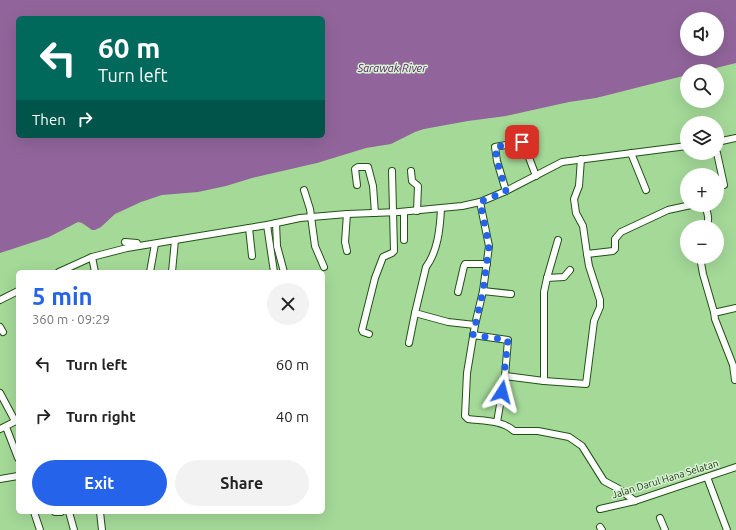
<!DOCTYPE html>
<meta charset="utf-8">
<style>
body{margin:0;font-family:Ubuntu,sans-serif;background:#f2f2f2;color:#222;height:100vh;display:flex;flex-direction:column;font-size:15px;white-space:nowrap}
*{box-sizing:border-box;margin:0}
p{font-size:13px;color:#767676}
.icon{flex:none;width:22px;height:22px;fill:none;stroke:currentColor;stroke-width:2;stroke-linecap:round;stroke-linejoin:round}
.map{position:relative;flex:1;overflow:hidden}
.details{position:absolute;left:16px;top:270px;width:309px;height:244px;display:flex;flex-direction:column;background:#fff;border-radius:6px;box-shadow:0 4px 16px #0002}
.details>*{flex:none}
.banner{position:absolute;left:16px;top:16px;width:309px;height:122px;border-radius:6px;box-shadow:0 4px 16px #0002;background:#00695c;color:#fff;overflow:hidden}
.tools{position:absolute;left:680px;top:12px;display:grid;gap:8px}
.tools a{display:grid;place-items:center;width:44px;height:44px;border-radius:50%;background:#fff;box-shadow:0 4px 16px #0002;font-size:20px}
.pin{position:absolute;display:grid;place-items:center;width:34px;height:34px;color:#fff;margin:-17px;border-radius:8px;box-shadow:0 2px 6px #0006}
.me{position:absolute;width:44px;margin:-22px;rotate:9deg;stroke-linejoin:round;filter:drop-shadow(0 0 3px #0008)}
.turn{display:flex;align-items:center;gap:14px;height:84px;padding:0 16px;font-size:18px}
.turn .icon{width:52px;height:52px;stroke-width:2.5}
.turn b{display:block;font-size:28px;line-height:34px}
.then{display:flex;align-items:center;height:38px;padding:0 16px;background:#0003;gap:8px;font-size:15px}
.round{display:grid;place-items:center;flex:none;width:42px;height:42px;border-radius:21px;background:#f2f2f2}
.overview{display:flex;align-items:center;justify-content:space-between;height:68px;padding:0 16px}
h1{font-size:24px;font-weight:700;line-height:30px;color:#2563eb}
.primary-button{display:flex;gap:8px;margin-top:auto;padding:8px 16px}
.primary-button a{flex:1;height:46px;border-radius:24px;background:#2563eb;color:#fff;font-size:16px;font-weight:700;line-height:46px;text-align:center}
.primary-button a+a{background:#f2f2f2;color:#222}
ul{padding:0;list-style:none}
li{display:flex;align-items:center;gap:12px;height:52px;padding:0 16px}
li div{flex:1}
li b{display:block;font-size:15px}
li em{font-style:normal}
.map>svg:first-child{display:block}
.water{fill:#91659b;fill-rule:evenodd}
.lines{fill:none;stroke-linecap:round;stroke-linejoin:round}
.minor-casing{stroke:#225216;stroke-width:8}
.minor{stroke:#fff;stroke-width:6}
.route{stroke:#2563eb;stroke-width:7;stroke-dasharray:0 12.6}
.labels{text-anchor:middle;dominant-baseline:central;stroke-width:3;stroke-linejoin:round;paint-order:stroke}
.street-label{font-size:10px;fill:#1c3017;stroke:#d7f2d1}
.water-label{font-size:11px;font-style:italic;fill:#5b2368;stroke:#d7f2d1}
</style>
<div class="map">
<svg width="736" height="530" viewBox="0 0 736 530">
<rect width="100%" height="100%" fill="#a4d998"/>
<path class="water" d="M0,0h736v63l-32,8h-17v4l-91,23 -27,4 -63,14 -38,5 -44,8 -9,3 -24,12 -25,4 -49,15 -65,15 -26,8 -28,6 -36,3 -21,7 -26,12 -14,13 -6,3h-3l-10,-7 -4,-1 -29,15 -49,16zM18,18h305v118h-305zM687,19h30v30h-30z"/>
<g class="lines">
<g class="minor-casing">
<g id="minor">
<polyline points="717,142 736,138"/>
<polyline points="631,153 646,190"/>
<polyline points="717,153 724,185 717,187"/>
<polyline points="528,155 536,176"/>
<polyline points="581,159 579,186 574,199 576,213 583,226 587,254 613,251 615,249 615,239 621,232 668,210 691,205"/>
<polyline points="411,171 412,181 418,186 417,211"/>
<polyline points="357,185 355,169 358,167 368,167 373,186 375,213"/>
<polyline points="304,190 310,209 315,246 324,267"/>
<polyline points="506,191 497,161 495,147 522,142"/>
<path d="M480,202l9,44 -6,45 -8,34 -8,48 -2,43 3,3c15,2 34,1 46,12h24l31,6 13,9 22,35 15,8 16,12"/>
<path d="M705,205c2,8 6,15 0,22"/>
<path d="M441,209c-1,19 -3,42 -15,58l-11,46 33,9 27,3"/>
<polyline points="404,212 404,240"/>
<polyline points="347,214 345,242 347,251"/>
<polyline points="276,223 277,246 284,272"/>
<polyline points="267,225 274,272"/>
<polyline points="249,228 252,256"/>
<polyline points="125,242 137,243 138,246"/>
<polyline points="92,257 95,272"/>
<polyline points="700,257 703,274 714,312 718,312 736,308"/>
<polyline points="59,272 92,257 127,248 267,225 300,218 347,214 399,212 462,206 480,202 506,191 562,162 687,146"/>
<polyline points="150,272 155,244"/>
<polyline points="172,272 175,240"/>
<polyline points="547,278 564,277 570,270"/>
<polyline points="483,291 511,294"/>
<polyline points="458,292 464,266 465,264 487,264"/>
<polyline points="0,300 18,291"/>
<polyline points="714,312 715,319 733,365 735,380"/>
<polyline points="0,327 3,332"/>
<polyline points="369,334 363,332 362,330 375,278 383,257 392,253 394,251 392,171"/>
<polyline points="473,335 508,340 505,376 544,381 586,384 594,321 600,307 600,300 589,266 587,254"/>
<polyline points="409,343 415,313"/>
<polyline points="544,381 544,292 547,278 558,240"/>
<polyline points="0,393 15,421"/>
<polyline points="497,422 505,376"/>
<polyline points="6,427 18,458"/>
<polyline points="0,429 18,420"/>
<polyline points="707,477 727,530"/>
<polyline points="0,479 18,476"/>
<polyline points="600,509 635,501 736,467"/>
<polyline points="34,512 40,530"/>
<polyline points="55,512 61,512"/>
<polyline points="69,512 74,530"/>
<polyline points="100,512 102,530"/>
<polyline points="660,518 665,530"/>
<polyline points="600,527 602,530"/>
</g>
</g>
<use href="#minor" class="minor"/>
</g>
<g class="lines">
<polyline class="route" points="502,392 508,340 473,335 483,291 489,246 480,202 506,191 497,161 495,147 522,142"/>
</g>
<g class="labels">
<g class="street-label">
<text transform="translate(665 479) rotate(-17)">Jalan Darul Hana Selatan</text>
</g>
<g class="water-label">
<text x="392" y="68">Sarawak River</text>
</g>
</g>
</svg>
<div class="tools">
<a><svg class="icon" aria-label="sound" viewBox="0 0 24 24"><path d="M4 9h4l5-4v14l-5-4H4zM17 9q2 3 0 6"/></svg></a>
<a><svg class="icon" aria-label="search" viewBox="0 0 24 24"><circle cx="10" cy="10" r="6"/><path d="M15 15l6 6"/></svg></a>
<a><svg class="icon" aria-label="layers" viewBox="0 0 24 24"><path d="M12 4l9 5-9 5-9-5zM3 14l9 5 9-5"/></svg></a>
<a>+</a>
<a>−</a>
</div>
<div class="pin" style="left:522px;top:142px;background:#d93025"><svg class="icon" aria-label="arrive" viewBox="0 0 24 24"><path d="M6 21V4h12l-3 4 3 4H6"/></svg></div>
<svg class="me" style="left:502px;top:392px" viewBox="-20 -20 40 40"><path d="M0-17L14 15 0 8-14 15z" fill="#2563eb" stroke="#fff" stroke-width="4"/></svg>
<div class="banner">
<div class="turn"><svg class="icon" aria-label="left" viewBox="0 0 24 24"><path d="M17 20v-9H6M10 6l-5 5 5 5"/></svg><div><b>60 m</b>Turn left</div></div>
<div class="then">Then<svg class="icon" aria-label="right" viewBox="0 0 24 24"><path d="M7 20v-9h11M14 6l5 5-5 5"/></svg></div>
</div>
<section class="details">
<div class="overview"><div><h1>5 min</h1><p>360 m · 09:29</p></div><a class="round"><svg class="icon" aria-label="close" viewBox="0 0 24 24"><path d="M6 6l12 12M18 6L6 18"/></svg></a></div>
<ul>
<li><svg class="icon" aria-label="left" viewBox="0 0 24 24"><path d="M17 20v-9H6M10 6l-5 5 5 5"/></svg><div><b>Turn left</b></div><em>60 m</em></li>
<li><svg class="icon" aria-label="right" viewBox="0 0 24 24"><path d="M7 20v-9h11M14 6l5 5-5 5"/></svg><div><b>Turn right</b></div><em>40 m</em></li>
</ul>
<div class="primary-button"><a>Exit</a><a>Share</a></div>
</section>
</div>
